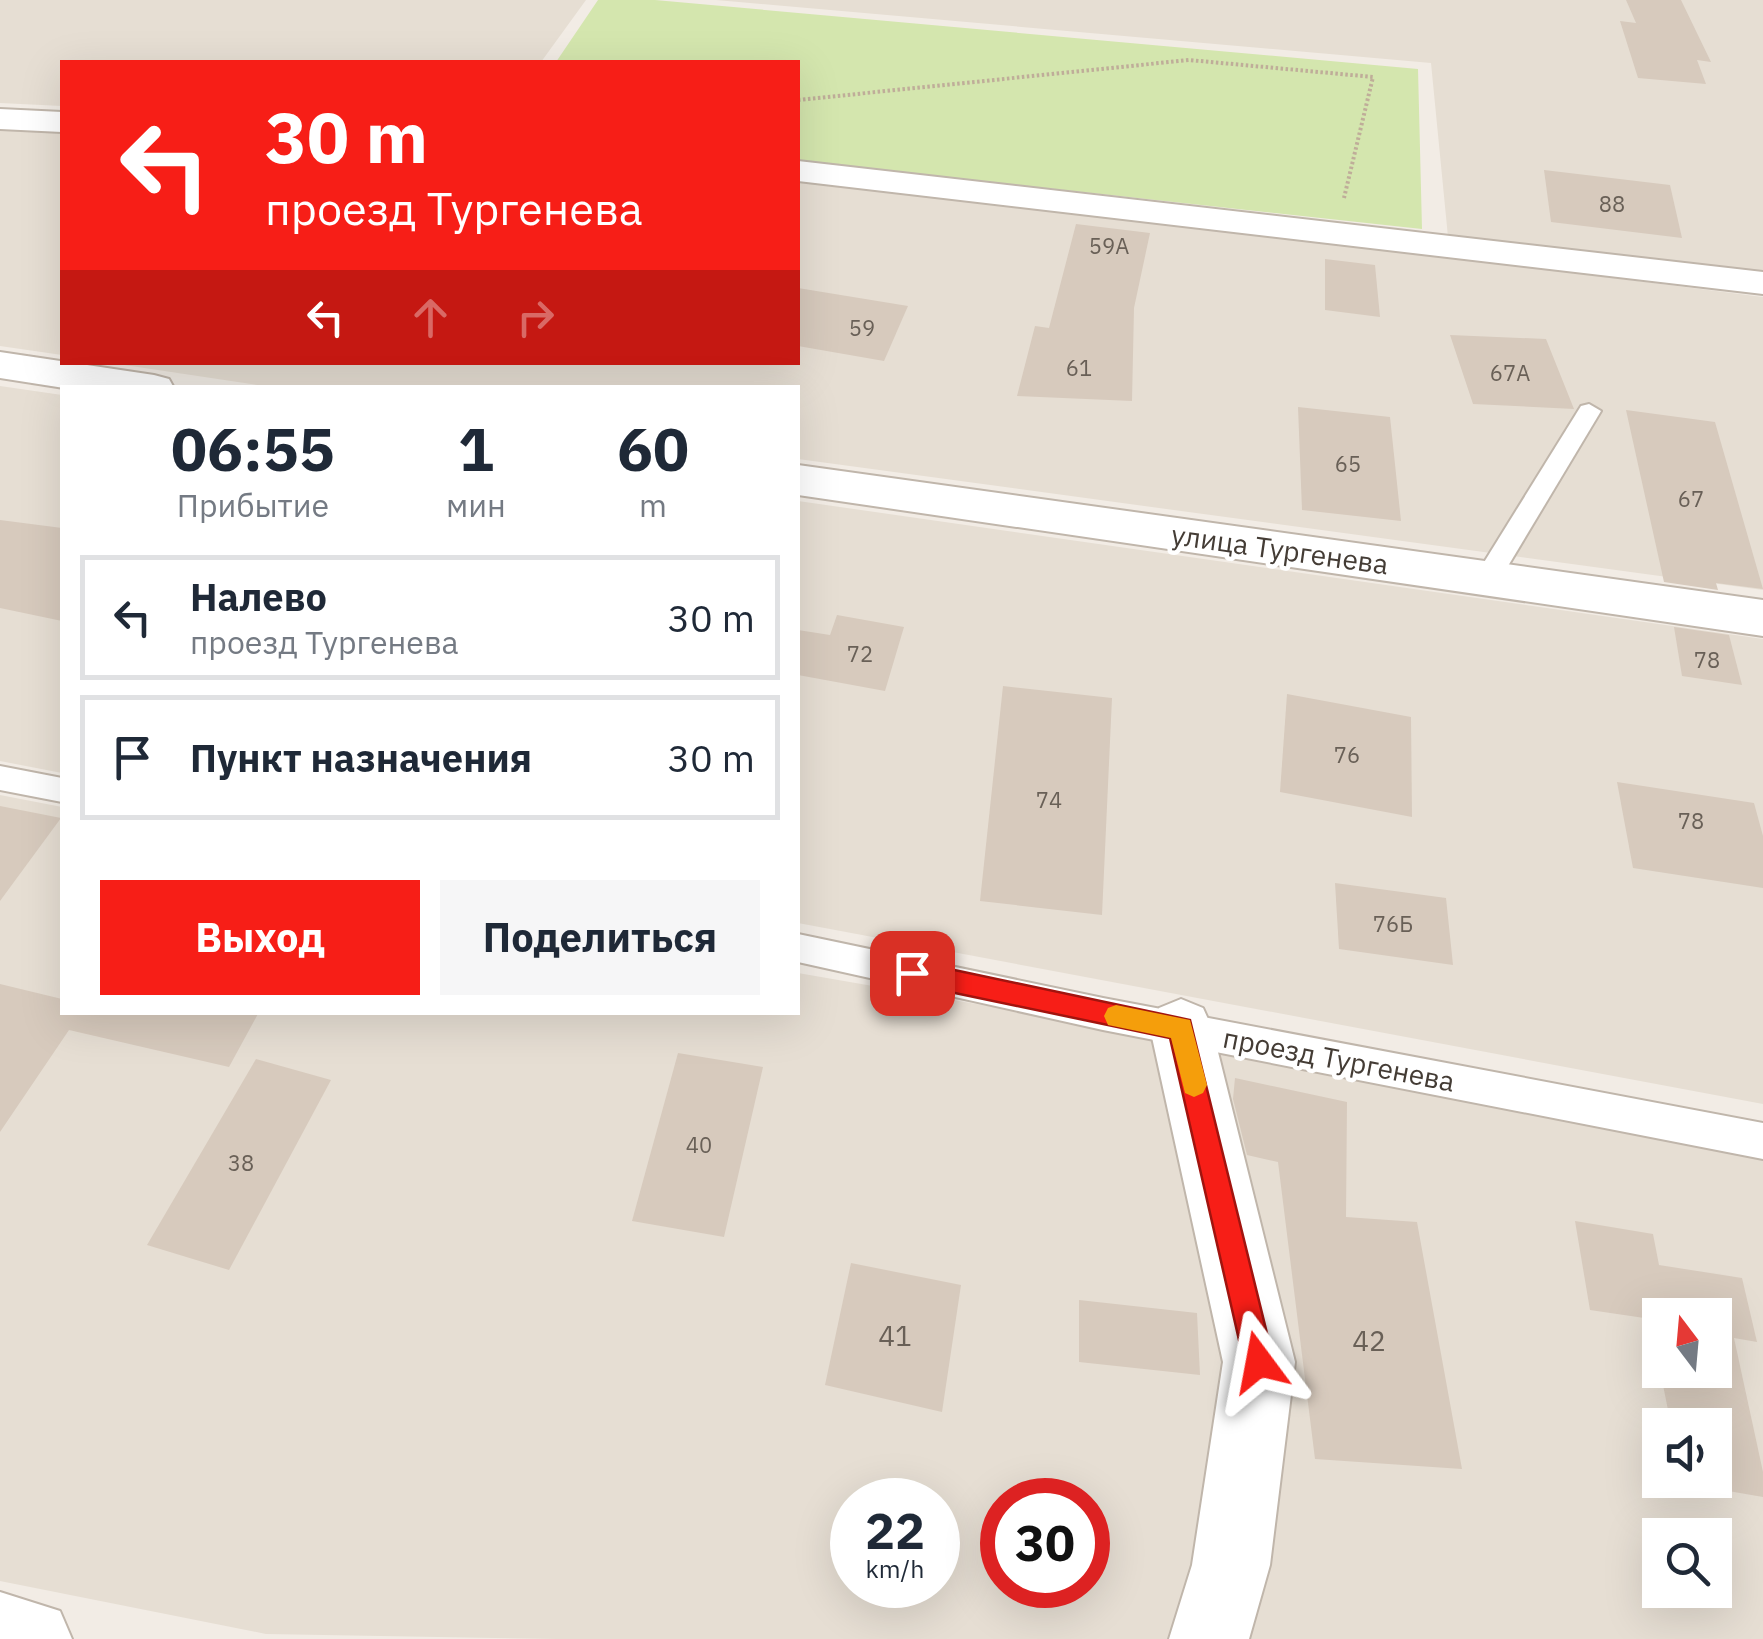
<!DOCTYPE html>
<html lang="ru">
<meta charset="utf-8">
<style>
body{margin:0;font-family:"IBM Plex Sans",sans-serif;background:#f6f6f7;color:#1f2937;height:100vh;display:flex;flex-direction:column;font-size:38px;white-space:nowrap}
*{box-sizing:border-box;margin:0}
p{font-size:32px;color:#747a83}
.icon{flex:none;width:55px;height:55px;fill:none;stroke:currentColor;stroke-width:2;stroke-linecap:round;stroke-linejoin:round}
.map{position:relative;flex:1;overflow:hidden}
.details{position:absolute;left:60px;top:385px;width:740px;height:630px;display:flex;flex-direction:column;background:#fff;border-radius:0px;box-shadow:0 10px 40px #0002}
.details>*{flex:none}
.guide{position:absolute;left:60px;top:60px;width:740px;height:305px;border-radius:0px;box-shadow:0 10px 40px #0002;background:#f71e17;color:#fff;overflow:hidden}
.needle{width:65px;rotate:344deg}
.tools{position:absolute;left:1642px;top:1298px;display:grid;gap:20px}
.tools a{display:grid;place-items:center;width:90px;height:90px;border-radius:0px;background:#fff;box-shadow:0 10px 40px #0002;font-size:50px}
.speed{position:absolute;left:830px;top:1478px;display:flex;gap:20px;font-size:50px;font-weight:700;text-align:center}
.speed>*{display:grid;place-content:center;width:130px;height:130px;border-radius:50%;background:#fff;box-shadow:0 10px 40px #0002;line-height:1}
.speed small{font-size:25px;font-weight:400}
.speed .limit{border:15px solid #d22;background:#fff;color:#111}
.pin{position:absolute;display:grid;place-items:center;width:85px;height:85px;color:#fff;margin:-42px;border-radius:20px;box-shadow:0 5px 15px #0006}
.me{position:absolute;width:110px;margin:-55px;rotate:347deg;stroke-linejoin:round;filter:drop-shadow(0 0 8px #0008)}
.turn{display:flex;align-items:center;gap:35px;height:210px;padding:0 40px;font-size:45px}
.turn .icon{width:130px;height:130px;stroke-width:2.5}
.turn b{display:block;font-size:70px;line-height:85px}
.lanes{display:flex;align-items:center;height:95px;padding:0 40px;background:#0003;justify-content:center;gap:50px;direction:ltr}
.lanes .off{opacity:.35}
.eta{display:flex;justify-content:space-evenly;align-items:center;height:170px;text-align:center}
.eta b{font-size:60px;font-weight:800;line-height:70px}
.button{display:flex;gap:20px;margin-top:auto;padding:20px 40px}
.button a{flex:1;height:115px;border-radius:0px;background:#f71e17;color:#fff;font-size:40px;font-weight:800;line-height:115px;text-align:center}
.button a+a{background:#f6f6f7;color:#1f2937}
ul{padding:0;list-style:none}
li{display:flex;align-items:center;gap:30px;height:125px;margin:0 20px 15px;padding:0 20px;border:5px solid #e0e1e3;border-radius:0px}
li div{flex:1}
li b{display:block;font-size:38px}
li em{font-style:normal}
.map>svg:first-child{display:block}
.residential{fill:#e6ded3;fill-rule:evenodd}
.green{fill:#d4e6ae}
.building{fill:#d7cabd}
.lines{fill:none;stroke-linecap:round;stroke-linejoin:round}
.service-casing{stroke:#c0b6ab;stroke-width:4}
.minor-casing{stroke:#c0b6ab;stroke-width:4}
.tertiary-casing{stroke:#c0b6ab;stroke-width:4}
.path{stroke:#bfad99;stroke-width:4;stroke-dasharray:2.5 2.5;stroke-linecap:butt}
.service{fill:#fff;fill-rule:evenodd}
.minor{fill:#fff;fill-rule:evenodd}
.tertiary{fill:#fff;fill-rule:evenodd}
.route{fill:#f71e17;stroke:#a1140f;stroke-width:2.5}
.slow{fill:#f59e0b}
.labels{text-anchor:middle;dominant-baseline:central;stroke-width:9;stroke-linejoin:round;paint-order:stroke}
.number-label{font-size:22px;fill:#696057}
.street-label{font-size:28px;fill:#443c35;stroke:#fff}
.near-number-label{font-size:28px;fill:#696057}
</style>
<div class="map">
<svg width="1763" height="1639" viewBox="0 0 1763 1639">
<rect width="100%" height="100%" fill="#f2ece5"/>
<g class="residential">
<polygon points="0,0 586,0 541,62 62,62 62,106 0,103"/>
<polygon points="716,0 1763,0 1763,276 1448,237 1431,63"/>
<polygon points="0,128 62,131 62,355 0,346"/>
<polygon points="798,182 1340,243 1763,297 1763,590 798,459 798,388 277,388 111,363 798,362"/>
<polygon points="0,386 62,395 62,773 0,761"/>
<polygon points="798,501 1763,639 1763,1104 798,923"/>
<path d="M0,795l62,12v205h736v-39l696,121 269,59v486h-1206l-291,-5 -266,-53zM1660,1315h55v55h-55zM1660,1425h55v55h-55zM852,1500h86v85h-86zM1002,1500h86v85h-86zM1660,1535h55v55h-55z"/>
</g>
<polygon class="green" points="598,0 655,0 1418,69 1422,229 798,161 798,62 556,62"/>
<g class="building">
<polygon points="1626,0 1681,0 1711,62 1697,60 1706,84 1638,78 1620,21 1636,23"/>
<polygon points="1544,170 1670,185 1682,238 1551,222"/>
<polygon points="1076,224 1150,233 1134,308 1132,401 1017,396 1035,326 1049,328"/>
<polygon points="1325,259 1375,265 1380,317 1325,310"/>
<polygon points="798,288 908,306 884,361 798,346"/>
<polygon points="1450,335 1546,339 1574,409 1473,404"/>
<polygon points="1298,407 1390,417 1401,521 1302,510"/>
<polygon points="1626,410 1715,422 1763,589 1716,583 1718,590 1664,582"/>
<polygon points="0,520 62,528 62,621 0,608"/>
<polygon points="837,615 904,627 885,691 798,675 798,630 830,635"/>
<polygon points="1674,627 1729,635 1742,685 1682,676"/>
<polygon points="1003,686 1112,698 1102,915 980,901"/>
<polygon points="1287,694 1411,717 1412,817 1280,792"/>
<polygon points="1617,782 1754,803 1763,836 1763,888 1633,868"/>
<polygon points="0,806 61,818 0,901"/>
<polygon points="1335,883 1446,898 1453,965 1339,949"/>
<polygon points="0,984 62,999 62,1012 259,1012 229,1067 69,1030 0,1132"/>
<polygon points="678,1053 763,1067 724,1237 632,1221"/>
<polygon points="256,1059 331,1080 229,1270 147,1245"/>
<polygon points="1235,1078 1347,1102 1346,1217 1417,1222 1462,1469 1315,1459 1278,1162 1247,1155 1233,1099"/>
<polygon points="1575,1221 1653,1234 1659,1265 1742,1278 1757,1342 1734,1338 1763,1472 1763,1497 1682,1483 1681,1480 1715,1480 1715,1425 1671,1425 1660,1370 1715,1370 1715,1315 1660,1315 1660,1368 1651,1319 1590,1310"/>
<polygon points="851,1263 961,1285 942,1412 825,1385"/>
<polygon points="1079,1300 1197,1313 1200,1375 1079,1362"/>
</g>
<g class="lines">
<g class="service-casing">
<g id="service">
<polygon points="1589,404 1601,411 1496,586 1478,586 1474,579 1478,572 1581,406"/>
<polygon points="0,766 62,778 62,802 0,790"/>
<polygon points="798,934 1103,998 1763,1123 1763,1159 1103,1030 798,962"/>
</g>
</g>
<g class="minor-casing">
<g id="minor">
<polygon points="0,109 62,112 62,132 0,129"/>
<polygon points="798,161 1763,272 1763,294 798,181"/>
<polygon points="0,352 154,375 169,379 174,388 64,388 0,378"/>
<polygon points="798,465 1763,600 1763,636 798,495"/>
<polygon points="1181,999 1203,1008 1212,1028 1295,1362 1270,1565 1249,1639 1169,1639 1192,1565 1223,1362 1150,1028 1159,1008"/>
</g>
</g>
<g class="tertiary-casing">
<polygon id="tertiary" points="0,1592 60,1611 72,1639 0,1639"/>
</g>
<polyline class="path" points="798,100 1189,60 1373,77 1344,198"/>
<use href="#service" class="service"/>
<use href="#minor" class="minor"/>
<use href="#tertiary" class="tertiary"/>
</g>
<polygon class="route" points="912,961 1190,1020 1274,1362 1269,1372 1259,1376 1248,1372 1244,1362 1170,1038 912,984 903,981 900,973 903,965"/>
<polygon class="slow" points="1116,1005 1190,1020 1207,1085 1203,1093 1194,1097 1185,1093 1171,1038 1108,1025 1104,1016 1108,1008"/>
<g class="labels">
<g class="number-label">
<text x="1612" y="203">88</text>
<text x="1109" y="245">59А</text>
<text x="862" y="327">59</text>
<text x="1079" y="367">61</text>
<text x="1510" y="372">67А</text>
<text x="1348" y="463">65</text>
<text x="1691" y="498">67</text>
<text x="860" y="653">72</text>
<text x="1707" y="659">78</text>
<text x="1347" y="754">76</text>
<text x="1049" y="799">74</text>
<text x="1691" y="820">78</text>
<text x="1393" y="923">76Б</text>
<text x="699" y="1144">40</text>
<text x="241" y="1162">38</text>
</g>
<g class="street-label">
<text transform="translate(1280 549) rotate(8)">улица Тургенева</text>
<text transform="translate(1339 1059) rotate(11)">проезд Тургенева</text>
</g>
<g class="near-number-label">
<text x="895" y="1335">41</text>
<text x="1369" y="1340">42</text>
</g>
</g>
</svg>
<div class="tools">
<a><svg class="needle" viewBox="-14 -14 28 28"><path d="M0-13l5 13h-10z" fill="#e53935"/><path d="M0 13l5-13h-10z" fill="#747a83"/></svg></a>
<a><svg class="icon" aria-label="sound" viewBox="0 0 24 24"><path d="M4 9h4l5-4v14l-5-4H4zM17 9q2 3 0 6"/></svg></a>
<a><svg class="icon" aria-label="search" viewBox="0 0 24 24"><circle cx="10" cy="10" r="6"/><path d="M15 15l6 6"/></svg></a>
</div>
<div class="speed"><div>22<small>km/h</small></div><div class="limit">30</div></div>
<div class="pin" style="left:912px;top:973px;background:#d93025"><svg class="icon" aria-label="arrive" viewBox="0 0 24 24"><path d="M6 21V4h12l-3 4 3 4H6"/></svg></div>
<svg class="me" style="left:1259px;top:1362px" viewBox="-20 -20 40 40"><path d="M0-17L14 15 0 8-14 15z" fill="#f71e17" stroke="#fff" stroke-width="4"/></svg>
<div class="guide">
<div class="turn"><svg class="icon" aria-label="left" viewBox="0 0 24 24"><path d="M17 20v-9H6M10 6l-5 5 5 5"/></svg><div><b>30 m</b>проезд Тургенева</div></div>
<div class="lanes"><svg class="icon" aria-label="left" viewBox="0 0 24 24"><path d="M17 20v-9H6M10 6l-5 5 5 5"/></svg><svg class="icon off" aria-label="ahead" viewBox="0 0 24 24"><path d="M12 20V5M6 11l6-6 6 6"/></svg><svg class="icon off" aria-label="right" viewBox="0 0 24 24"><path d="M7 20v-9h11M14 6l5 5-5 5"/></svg></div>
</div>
<section class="details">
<div class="eta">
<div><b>06:55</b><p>Прибытие</p></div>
<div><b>1</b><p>мин</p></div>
<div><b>60</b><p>m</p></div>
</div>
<ul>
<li><svg class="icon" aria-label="left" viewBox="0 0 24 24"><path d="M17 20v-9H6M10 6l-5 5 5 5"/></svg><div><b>Налево</b><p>проезд Тургенева</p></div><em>30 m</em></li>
<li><svg class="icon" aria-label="arrive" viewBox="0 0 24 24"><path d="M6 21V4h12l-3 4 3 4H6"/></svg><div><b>Пункт назначения</b></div><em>30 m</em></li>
</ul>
<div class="button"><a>Выход</a><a>Поделиться</a></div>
</section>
</div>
